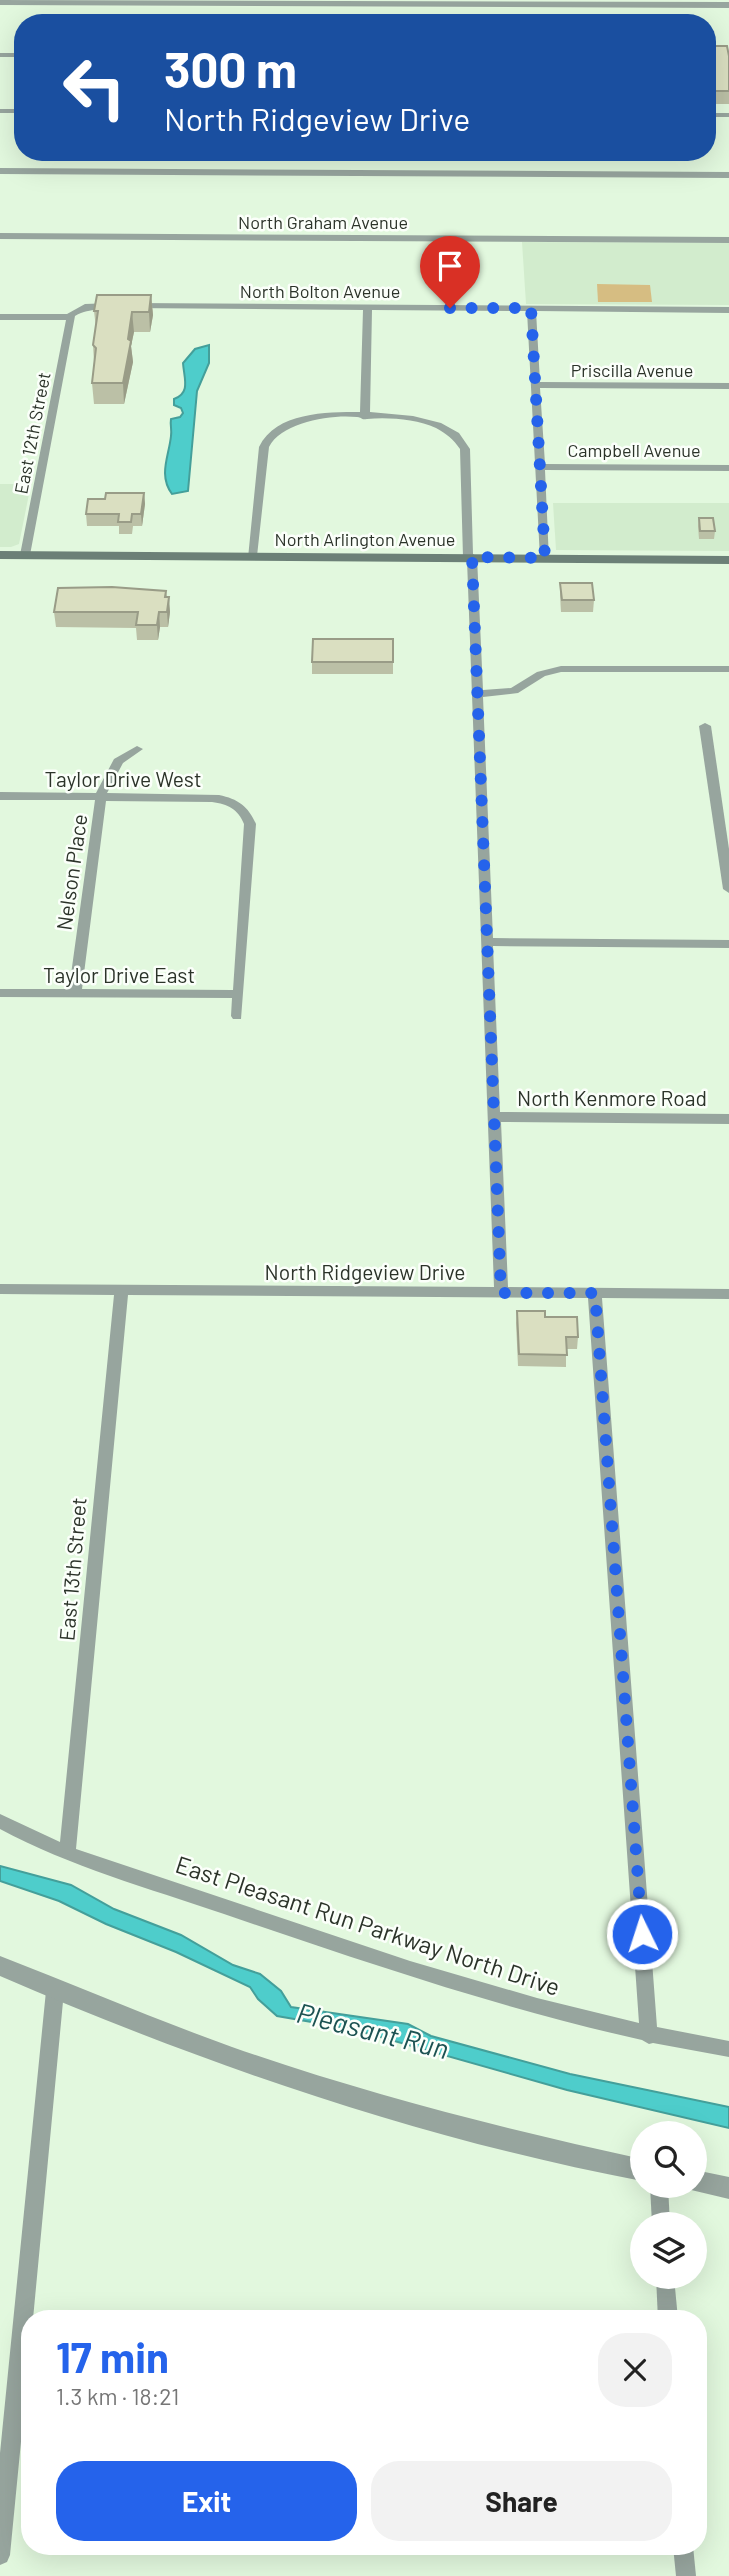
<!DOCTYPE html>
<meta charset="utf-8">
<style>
body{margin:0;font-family:Barlow,sans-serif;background:#f2f2f2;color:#222;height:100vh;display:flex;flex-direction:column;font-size:26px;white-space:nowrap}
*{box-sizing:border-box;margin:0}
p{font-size:23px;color:#767676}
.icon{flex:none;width:38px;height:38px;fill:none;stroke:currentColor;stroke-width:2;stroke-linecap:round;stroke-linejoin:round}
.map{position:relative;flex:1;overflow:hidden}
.drawer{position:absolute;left:21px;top:2310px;width:686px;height:245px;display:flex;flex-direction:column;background:#fff;border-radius:28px;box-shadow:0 7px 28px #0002}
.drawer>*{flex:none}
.top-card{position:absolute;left:14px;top:14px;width:702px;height:147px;border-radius:28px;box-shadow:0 7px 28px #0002;background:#1a4fa0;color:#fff;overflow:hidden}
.buttons{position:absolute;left:630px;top:2121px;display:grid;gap:14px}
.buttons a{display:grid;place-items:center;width:77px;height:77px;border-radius:50%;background:#fff;box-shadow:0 7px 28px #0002;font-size:35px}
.pin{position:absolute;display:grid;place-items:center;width:60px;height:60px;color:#fff;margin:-72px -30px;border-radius:50% 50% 50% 0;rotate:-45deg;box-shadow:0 0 7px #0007}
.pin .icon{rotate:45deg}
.me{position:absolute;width:77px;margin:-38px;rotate:356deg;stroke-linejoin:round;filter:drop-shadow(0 0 5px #0008)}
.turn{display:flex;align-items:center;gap:24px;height:147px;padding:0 35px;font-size:32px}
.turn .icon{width:91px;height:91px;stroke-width:2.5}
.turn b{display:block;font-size:49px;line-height:60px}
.round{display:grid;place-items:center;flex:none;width:74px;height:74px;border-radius:28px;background:#f2f2f2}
.overview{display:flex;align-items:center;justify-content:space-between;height:119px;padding:0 35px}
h1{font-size:42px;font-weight:700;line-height:52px;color:#2563eb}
.button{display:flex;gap:14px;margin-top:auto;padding:14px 35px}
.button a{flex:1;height:80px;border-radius:28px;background:#2563eb;color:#fff;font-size:28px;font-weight:700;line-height:80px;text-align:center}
.button a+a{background:#f2f2f2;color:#222}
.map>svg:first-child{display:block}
.built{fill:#d2eccd}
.green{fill:#d6bd82}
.water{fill:#4ecdcb;stroke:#449f9a;stroke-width:2}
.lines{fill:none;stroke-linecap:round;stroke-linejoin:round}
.minor{fill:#97a59e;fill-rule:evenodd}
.tertiary{fill:#97a59e;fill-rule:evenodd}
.secondary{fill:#6c8077;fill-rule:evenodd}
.wall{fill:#bbc0a6}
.shaded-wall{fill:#999c87}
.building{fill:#dadfc1;stroke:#999c87;stroke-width:2}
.route{stroke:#2563eb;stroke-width:12;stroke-dasharray:0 21.6}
.labels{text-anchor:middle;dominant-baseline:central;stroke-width:5;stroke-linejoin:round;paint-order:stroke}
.far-street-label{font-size:18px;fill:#2b3329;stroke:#fbfffa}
.street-label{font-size:21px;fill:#2b3329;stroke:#fbfffa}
.near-street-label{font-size:24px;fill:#2b3329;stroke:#fbfffa}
.near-water-label{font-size:28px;font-style:italic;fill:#1c5252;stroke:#fbfffa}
</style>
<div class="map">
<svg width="729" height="2576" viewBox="0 0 729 2576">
<rect width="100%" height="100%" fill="#e2f8de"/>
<g class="built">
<polygon points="522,242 729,243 729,305 526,304"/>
<polygon points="0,484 31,484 19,544 11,547 0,547"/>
<polygon points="553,503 729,503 729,551 556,550"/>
</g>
<polygon class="green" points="597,284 650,285 652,302 598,302"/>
<g class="water">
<path d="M209,345v18l-12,28 -9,100 -16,3c-14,-19 -3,-38 -1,-58 1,-6 -1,-11 0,-17l9,-2 3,-4 -2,-5 -7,-3v-6c17,-6 10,-21 9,-36l12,-14z"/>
<polygon points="0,1866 71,1885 114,1909 181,1935 233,1965 260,1974 281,1991 291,2007 408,2024 431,2036 570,2074 729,2107 729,2128 567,2090 352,2029 277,2016 258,1999 250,1987 176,1952 106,1924 59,1901 0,1881"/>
</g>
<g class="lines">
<g class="minor">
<rect x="0" y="53" width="23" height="4"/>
<rect x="0" y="109" width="23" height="4"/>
<rect x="707" y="113" width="22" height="4"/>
<polygon points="0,168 729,172 729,178 0,174"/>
<polygon points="0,233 729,237 729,243 0,239"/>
<path d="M132,303l597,4v6l-193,-2 4,71 189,1v6l-189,-1 5,76 184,1v6l-184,-1 4,90 -4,1 -5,-3 -13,-247 -155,-1 -2,102 43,4 28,7 18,10 11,16 3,105 4,3 6,133 28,-2 26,-16 24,-6h168v6h-168l-16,4 -27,17 -35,4 10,241 236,2v8l-236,-2 7,166 229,2v10l-228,-2 7,165 221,2v10l-127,-1 55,729 72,14v16l-76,-14 -4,1 -7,-4c-143,-32 -280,-79 -418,-126 -76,-26 -153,-47 -224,-85v-15l60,28 54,-547 -114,-1v-10l494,3 -27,-727 -4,-3 -3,-108c-7,-10 -13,-15 -24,-21 -20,-9 -48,-11 -69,-9 -7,1 -3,-1 -10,-2 -25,-3 -76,5 -88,30l-12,109 -5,3 -4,-1 11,-111c17,-35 67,-35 101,-35l3,-102 -234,-2v-4zM128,1295l460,3 51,725 -102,-25 -127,-37 -334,-112z"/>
<path d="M85,304l27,-1 5,3c-14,7 -25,0 -42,10l-45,239 -5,3 -5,-3 46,-235h-66v-6h67z"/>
<polygon points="705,723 711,726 729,849 729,893 723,889 699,726"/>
<path d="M137,746l6,3 -20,14 -16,30 112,2c19,4 29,11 37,29l-15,195h-8l-2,-3 1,-18 -232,-1v-8h69l26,-189h-95v-8l96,1 18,-34zM106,801l106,1c16,2 26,7 32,22l-11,166 -151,-1z"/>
<polygon points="55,1983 61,1985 64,1991 33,2319 30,2319 30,2349 10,2555 7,2562 0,2565 0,2453 46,1991 49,1985"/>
<polygon points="650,2186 668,2186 670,2224 652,2224"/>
<polygon points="656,2277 674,2277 678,2319 658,2319"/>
<polygon points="673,2546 693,2546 696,2576 676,2576"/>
</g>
<g class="tertiary">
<polygon points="0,0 729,2 729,8 0,5"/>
<path d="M0,1956c78,30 154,63 232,91 134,47 272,82 410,112v22c-221,-42 -436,-116 -642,-205z"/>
<polygon points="695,2170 729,2177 729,2199 687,2189 685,2186 695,2186"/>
</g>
<polygon class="secondary" points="0,551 729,556 729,564 0,559"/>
</g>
<g class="wall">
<polygon points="707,46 729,56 729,104 707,104"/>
<polygon points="151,295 153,315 150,332 134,332 131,346 133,362 124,404 94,404 92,383 94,362 93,345 96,328 94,311"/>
<polygon points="144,493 145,504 142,526 133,526 132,534 119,534 119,526 87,526 86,514 105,499"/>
<polygon points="699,518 715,531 714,539 699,539 698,526"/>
<polygon points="560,583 594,600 593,612 561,612 560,595"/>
<polygon points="166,591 170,612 168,627 160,627 158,640 137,640 136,628 56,627 54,612"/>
<polygon points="393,639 393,674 312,674 312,662"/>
<polygon points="517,1311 545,1317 578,1337 577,1349 566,1349 566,1367 518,1366 516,1323"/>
</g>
<g class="shaded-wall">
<polygon points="151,295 153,315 150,332 149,312"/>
<polygon points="132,312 134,332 131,346 133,362 124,404 123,383"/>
<polygon points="144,493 145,504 142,526 141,514"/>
<polygon points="169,597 170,612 168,627 167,612"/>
<polygon points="159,612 160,627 158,640 157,625"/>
</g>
<g class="building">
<polygon points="707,46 727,46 729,56 729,91 707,91"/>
<polygon points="97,295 151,295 149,312 132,312 128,339 131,341 123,383 92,383 96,348 93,345 98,311 94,311"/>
<polygon points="106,493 144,493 141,514 132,514 131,522 118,522 119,514 86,514 88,499 105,499"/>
<polygon points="699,518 713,518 715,531 700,531"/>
<polygon points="560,583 592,583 594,600 562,600"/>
<polygon points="112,587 166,591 165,597 169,597 167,612 159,612 157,625 136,625 138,612 54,612 58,588"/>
<polygon points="313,639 393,639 393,662 312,662"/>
<polygon points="517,1311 545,1311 545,1317 577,1317 578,1337 566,1337 567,1355 519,1354"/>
</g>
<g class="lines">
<polyline class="route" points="450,308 531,308 545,558 472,557 501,1293 595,1293 642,1934"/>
</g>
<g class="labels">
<g class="far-street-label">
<text x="323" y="222">North Graham Avenue</text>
<text x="320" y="291">North Bolton Avenue</text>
<text x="632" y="370">Priscilla Avenue</text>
<text transform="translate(32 433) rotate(-79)">East 12th Street</text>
<text x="634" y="450">Campbell Avenue</text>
<text x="365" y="539">North Arlington Avenue</text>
</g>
<g class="street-label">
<text x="123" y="778">Taylor Drive West</text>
<text transform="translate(71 872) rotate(-82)">Nelson Place</text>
<text x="119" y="974">Taylor Drive East</text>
<text x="612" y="1097">North Kenmore Road</text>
<text x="365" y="1271">North Ridgeview Drive</text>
<text transform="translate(72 1569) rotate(-85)">East 13th Street</text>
</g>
<g class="near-street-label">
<text transform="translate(368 1925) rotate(18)">East Pleasant Run Parkway North Drive</text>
</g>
<g class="near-water-label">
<text transform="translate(373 2030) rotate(14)">Pleasant Run</text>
</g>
</g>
</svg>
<div class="buttons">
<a><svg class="icon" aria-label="search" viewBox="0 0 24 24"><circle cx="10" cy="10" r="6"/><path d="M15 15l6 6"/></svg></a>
<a><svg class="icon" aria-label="layers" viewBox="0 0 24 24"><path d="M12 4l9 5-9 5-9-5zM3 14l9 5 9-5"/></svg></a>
</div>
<div class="pin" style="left:450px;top:308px;background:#d93025"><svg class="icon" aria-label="arrive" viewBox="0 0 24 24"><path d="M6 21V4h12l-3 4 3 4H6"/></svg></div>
<svg class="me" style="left:642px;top:1934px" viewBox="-20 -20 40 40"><circle r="17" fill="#2563eb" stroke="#fff" stroke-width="3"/><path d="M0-11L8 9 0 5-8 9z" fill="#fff"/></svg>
<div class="top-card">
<div class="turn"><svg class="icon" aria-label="left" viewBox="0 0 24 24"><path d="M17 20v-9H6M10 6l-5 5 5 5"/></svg><div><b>300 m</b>North Ridgeview Drive</div></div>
</div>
<section class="drawer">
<div class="overview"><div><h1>17 min</h1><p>1.3 km · 18:21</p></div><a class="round"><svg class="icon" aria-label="close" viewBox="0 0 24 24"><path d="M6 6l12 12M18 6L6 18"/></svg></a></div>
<div class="button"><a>Exit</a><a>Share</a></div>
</section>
</div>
